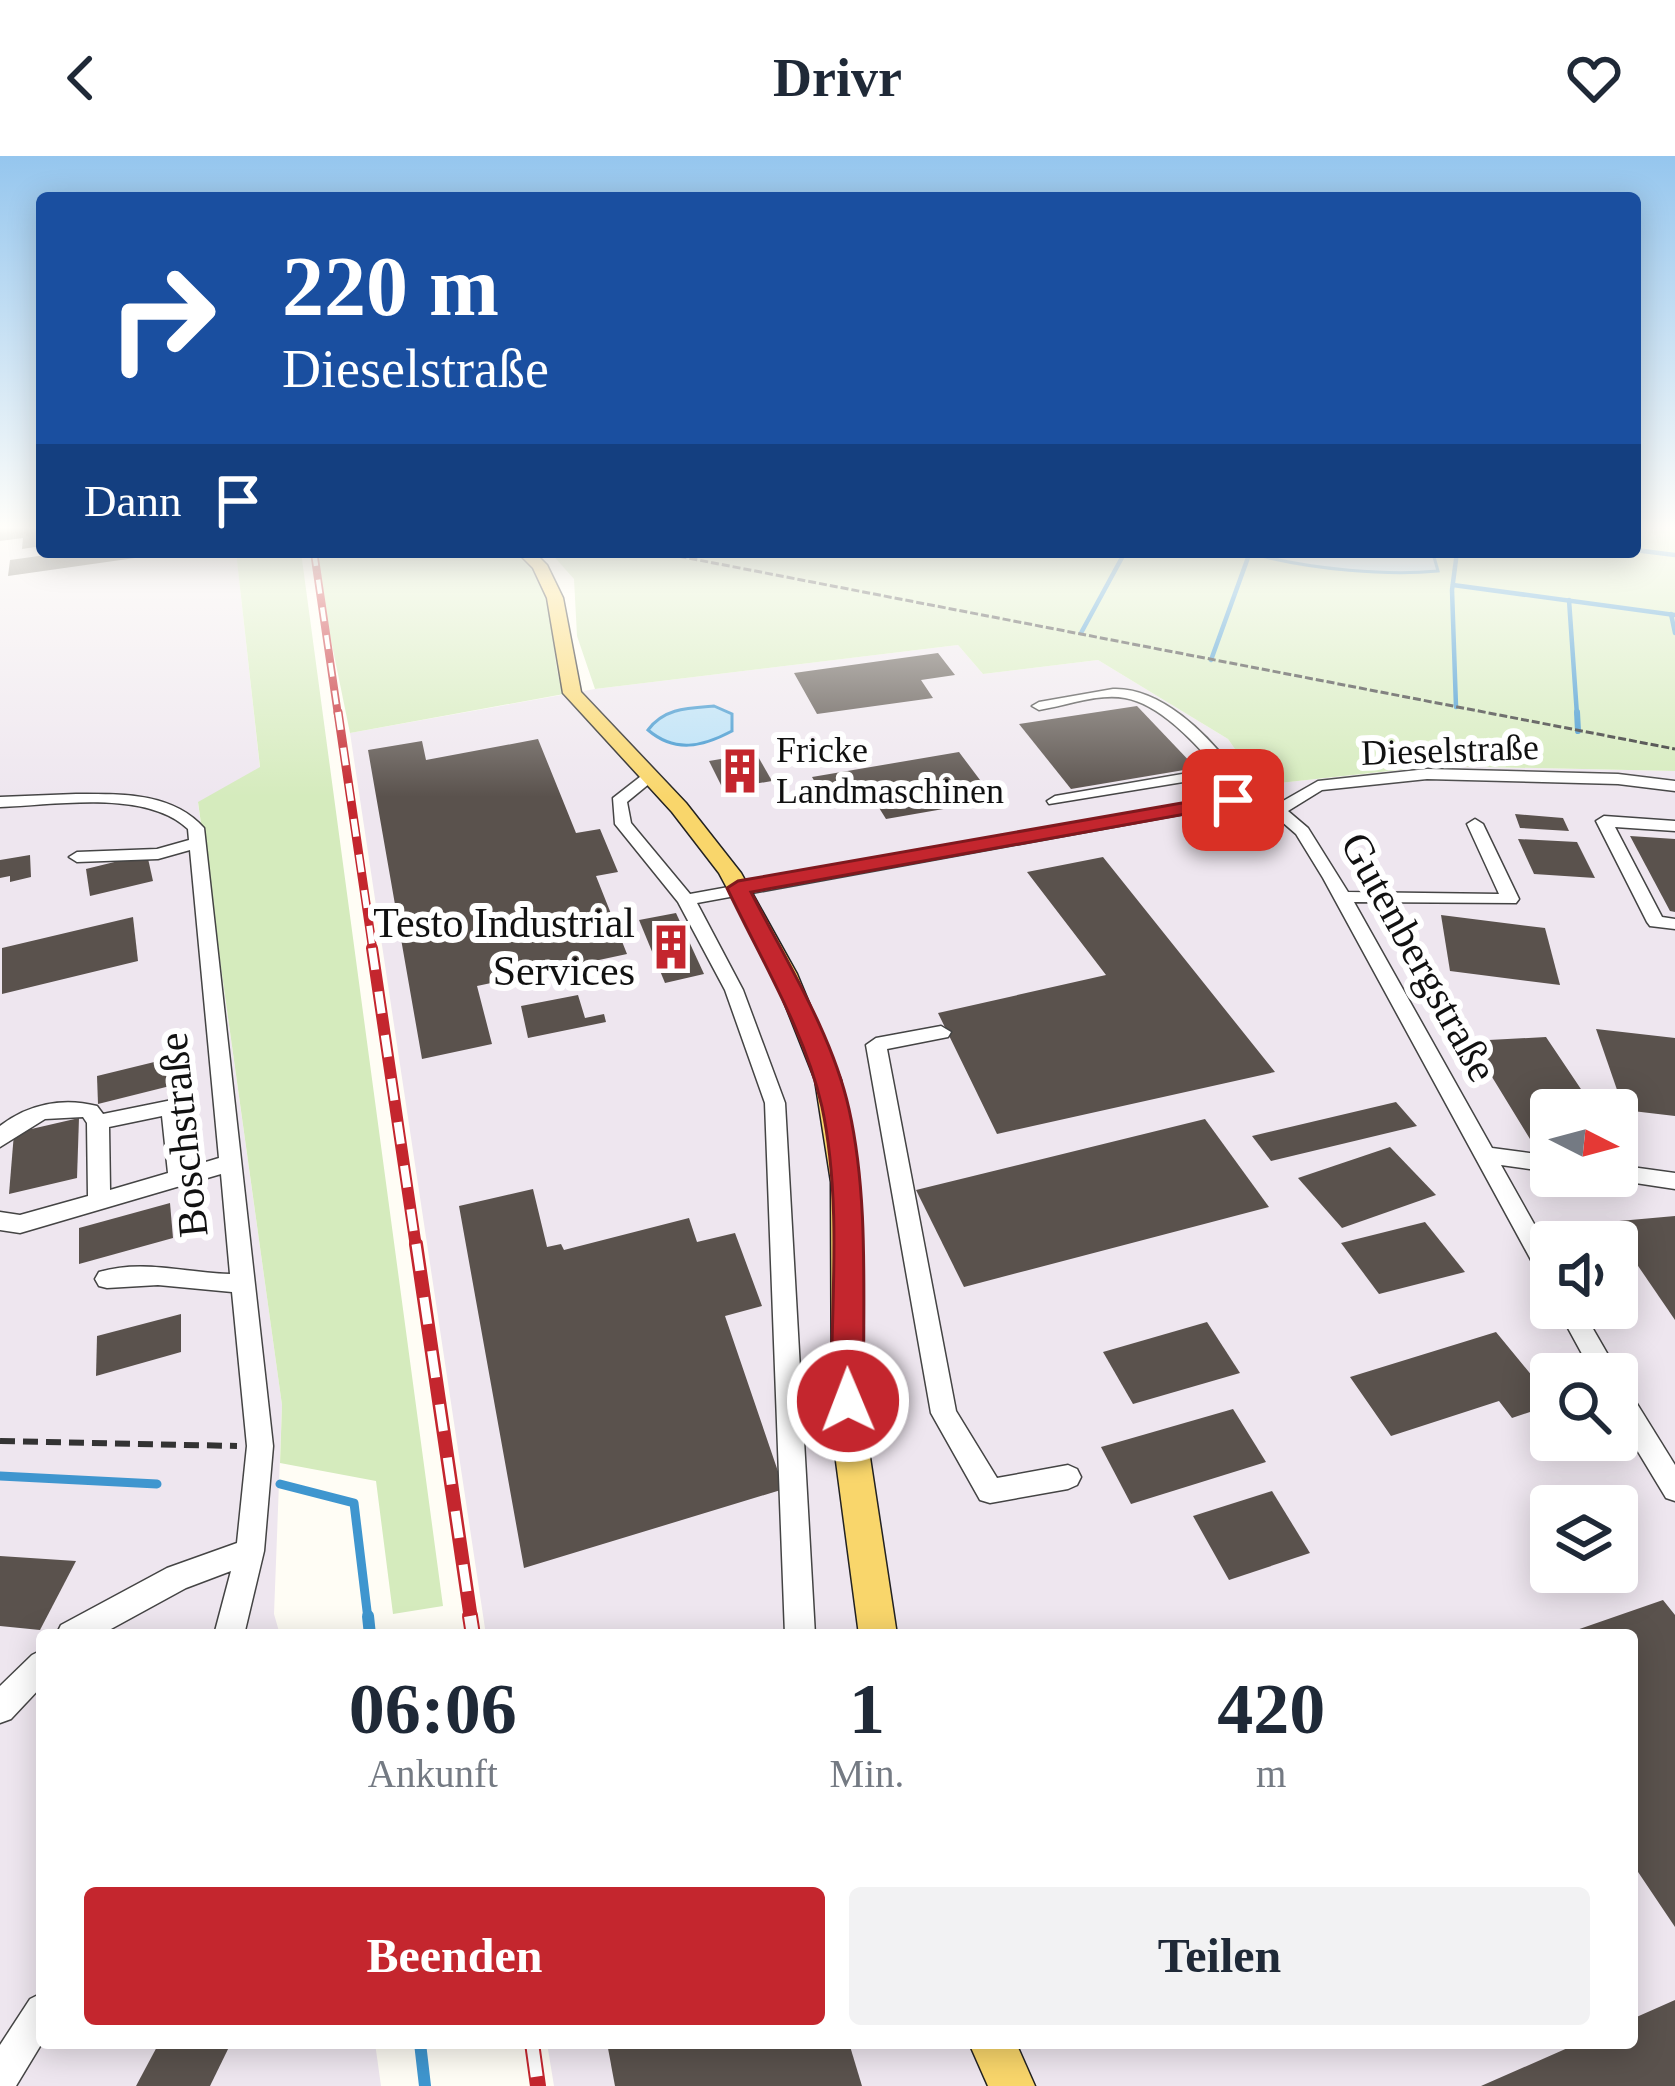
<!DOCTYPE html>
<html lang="de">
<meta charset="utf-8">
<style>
body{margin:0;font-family:Georgia,serif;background:#f2f2f3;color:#1f2937;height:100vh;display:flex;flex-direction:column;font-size:45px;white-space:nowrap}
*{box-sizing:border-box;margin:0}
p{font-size:39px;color:#747a83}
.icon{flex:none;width:66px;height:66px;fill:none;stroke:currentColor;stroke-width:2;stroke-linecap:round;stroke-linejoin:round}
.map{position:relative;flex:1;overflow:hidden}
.side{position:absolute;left:36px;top:1473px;width:1602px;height:420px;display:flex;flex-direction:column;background:#fff;border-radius:12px;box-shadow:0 6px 30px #0003}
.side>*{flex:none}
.hud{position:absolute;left:36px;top:36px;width:1605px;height:366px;border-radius:12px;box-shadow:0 6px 30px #0003;background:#1a4fa0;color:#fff;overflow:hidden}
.needle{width:78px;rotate:96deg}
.controls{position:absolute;left:1530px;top:933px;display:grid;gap:24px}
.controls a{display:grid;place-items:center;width:108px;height:108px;border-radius:12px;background:#fff;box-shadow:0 6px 30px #0003;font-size:60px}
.pin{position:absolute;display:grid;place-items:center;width:102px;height:102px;color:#fff;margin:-51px;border-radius:24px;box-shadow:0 6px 18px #0006}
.me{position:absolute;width:132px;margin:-66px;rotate:359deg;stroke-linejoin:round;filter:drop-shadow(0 0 9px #0008)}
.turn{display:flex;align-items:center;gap:42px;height:252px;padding:0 48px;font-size:54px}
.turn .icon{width:156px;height:156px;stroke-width:2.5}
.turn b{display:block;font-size:84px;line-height:102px}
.then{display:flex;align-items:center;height:114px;padding:0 48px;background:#0003;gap:24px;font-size:45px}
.eta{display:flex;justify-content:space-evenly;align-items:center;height:204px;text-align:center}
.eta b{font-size:72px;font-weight:700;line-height:84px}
.button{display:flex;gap:24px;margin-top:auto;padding:24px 48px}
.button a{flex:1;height:138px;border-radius:12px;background:#c4262e;color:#fff;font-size:48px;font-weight:700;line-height:138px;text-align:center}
.button a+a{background:#f2f2f3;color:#1f2937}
header{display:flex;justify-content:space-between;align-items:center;height:156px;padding:0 48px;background:#fff;font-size:54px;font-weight:700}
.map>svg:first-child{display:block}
.industrial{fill:#eee6ef;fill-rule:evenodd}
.green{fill:#d5ebbd}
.water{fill:#b9e0f7;stroke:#3f96cf;stroke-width:3}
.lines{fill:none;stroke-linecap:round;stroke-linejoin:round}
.stream-far3{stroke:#3f96cf;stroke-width:4.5}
.stream-far2{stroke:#3f96cf;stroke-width:6}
.stream-far1{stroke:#3f96cf;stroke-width:9}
.stream{stroke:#3f96cf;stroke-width:12}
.building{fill:#5a524d}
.minor-casing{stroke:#444;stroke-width:3}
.major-casing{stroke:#222;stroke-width:3}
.path-far1{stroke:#333;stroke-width:3;stroke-dasharray:8 3;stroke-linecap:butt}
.path{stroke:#333;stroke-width:6;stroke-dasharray:15 8;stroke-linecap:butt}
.minor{fill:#fff;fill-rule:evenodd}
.major{fill:#f9d66b;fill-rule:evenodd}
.rail-far4-casing{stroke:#c4262e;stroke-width:8}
.rail-far3-casing{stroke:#c4262e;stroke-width:9}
.rail-far2-casing{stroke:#c4262e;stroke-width:12}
.rail-far1-casing{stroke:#c4262e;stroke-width:14}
.rail-casing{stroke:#c4262e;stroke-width:16}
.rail-far4{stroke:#fff;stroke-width:4.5;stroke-dasharray:14;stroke-linecap:butt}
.rail-far3{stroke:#fff;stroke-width:6;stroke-dasharray:18;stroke-linecap:butt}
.rail-far2{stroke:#fff;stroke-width:8;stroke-dasharray:22;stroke-linecap:butt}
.rail-far1{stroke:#fff;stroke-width:9;stroke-dasharray:27;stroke-linecap:butt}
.rail{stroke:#fff;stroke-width:12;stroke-dasharray:34;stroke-linecap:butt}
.route{fill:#c4262e;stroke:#7f191e;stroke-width:3}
.labels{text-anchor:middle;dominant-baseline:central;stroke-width:12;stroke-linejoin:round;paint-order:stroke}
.far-poi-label{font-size:36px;fill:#111;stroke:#fff;text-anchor:start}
.far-street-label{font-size:36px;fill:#111;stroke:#fff}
.poi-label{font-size:42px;fill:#111;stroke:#fff;text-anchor:end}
.street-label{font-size:42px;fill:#111;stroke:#fff}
</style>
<header><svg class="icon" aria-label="back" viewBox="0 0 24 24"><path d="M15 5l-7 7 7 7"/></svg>Drivr<svg class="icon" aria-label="heart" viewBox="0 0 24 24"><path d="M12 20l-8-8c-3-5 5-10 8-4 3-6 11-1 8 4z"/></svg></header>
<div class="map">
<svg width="1675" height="1930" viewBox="0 0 1675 1930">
<rect width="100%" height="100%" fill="#fffdf5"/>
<g class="industrial">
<polygon points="0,371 42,371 42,396 236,396 260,612 198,647 282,1249 274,1458 280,1479 42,1479 42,1887 375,1887 381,1930 0,1930"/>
<path d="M958,489l25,29 115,-14 130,79 32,46 176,-19 239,5v1315h-1121l-7,-43h1085v-408h-1146l-136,-902 245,-44zM1551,954h66v66h-66zM1551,1086h66v66h-66zM1551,1218h66v66h-66zM1551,1350h66v66h-66z"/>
</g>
<g class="green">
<path d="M1635,371h40v244l-239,-5 -176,19 -32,-46 -130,-79 -115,14 -25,-29 -363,44 -18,-53 -3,-57 -24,-27h711l1,4c52,14 106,12 160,16l12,-15 -14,-5h215z"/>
<polygon points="236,396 301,396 443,1450 393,1458 376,1325 280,1307 282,1249 198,646 260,611"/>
<path d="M313,396l209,3c40,33 24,94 42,139l-214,39z"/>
</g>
<g class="water">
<path d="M1262,396h158l14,5 4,14c-53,5 -125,-2 -177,-15z"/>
<path d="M714,550l18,8v17c-30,16 -57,22 -84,-1 16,-22 40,-22 66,-24z"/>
</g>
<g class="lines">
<g class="stream-far3">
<polyline points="1635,394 1675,399"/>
<polyline points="1453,429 1675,459"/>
<polyline points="1569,444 1577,559"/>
<polyline points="1671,458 1675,477"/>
<polyline points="1081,477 1125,396"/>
<polyline points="1211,504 1250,396"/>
<polyline points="1456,551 1452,434 1457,396"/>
</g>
<polyline class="stream-far2" points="1577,556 1578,575"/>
<g class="stream-far1">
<polyline points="0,1320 157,1328"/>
<polyline points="280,1328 354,1347 368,1463"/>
</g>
<g class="stream">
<polyline points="368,1460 370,1479"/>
<polyline points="420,1887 425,1930"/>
</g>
</g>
<g class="building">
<polygon points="0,371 42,371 42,390 22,393 23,382 0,385"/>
<polygon points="68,396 156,396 156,399 8,420 10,404"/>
<polygon points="938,497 955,519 921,524 933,542 817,558 794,517"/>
<polygon points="1137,550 1196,612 1071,633 1019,568"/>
<polygon points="538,583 576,677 600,673 618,716 596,720 627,798 477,830 492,888 422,903 368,594 422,585 426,604"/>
<polygon points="959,596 995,644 886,663 871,639 827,647 812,621"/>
<polygon points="756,597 772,625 723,633 709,605"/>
<polygon points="1515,658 1563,662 1569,675 1520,672"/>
<polygon points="1630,680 1675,683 1675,756 1670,755"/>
<polygon points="1518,683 1577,686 1595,722 1534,718"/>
<polygon points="147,698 153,725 90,740 86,713"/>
<polygon points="30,699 31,721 10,726 10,720 0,722 0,704"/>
<polygon points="1103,701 1275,916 997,978 938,857 1106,819 1027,716"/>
<polygon points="676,757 704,818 665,827 639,764"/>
<polygon points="1441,759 1545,772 1560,829 1450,815"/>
<polygon points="133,761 138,805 2,838 2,792"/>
<polygon points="578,839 585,862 604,858 606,866 528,882 521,850"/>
<polygon points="1596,873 1675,882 1675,960 1624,954"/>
<polygon points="1546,881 1595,954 1551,954 1551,982 1530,983 1470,885"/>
<polygon points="183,899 186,926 98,948 97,920"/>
<polygon points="1396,946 1417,970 1271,1005 1252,980"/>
<polygon points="79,962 77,1022 9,1038 14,977"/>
<polygon points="1205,963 1269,1051 964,1131 916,1034"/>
<polygon points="1390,991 1436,1039 1342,1072 1298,1022"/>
<polygon points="533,1033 547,1091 561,1088 564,1094 689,1062 697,1086 735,1077 762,1150 725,1160 784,1333 524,1412 459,1050"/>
<polygon points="170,1047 173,1082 79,1108 79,1072"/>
<polygon points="1675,1060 1675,1164 1608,1066"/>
<polygon points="1425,1066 1465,1116 1379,1138 1341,1087"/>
<polygon points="181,1158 181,1196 96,1220 97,1180"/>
<polygon points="1207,1166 1240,1217 1133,1248 1103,1196"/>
<polygon points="1496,1176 1551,1243 1551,1249 1512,1262 1499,1245 1391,1280 1350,1221"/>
<polygon points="1233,1253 1266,1306 1131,1348 1101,1291"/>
<polygon points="1272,1335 1310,1397 1229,1424 1193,1360"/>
<polygon points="0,1400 76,1405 40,1474 0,1470"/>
<polygon points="1663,1444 1675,1459 1675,1771 1632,1707 1632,1479 1565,1478"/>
<polygon points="1675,1844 1675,1930 1481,1930 1579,1887 1632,1887 1632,1863"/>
<polygon points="159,1887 231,1887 210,1930 136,1930"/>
<polygon points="607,1887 849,1887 862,1930 615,1930"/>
</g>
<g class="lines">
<g class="minor-casing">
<g id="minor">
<path d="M1113,533c48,-2 95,46 122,82l-3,3 -183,30 -2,-3 8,-5 162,-28c-22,-25 -57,-64 -92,-70 -27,-5 -59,8 -86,12l-7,-4 7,-4z"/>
<polygon points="1427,613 1618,618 1675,625 1675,635 1618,628 1427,623 1322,634 1288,655 1308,672 1348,736 1499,738 1467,668 1475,663 1483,668 1519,743 1516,747 1354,746 1492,992 1551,1000 1551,1016 1501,1009 1551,1098 1551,1128 1543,1126 1323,722 1296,678 1273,658 1233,649 697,747 743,834 785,947 815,1479 785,1479 765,947 725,834 678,746 615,668 613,642 645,617 655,617 655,623 627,646 631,667 690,738 1233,639 1276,649 1318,625"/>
<path d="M76,638c45,0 96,-2 128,34l69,618 -9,105 -20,84h-30l17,-64 -45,17 -86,47h-44l5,-10 106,-57 70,-25 10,-97 -15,-154 -74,-7 -51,3 -8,-2 -4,-7 4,-7c44,-13 87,1 131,2l-9,-100 -201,59 -20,-3v-18l20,3 68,-19 -1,-73 -4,-6 -38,2 -45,28v-21c28,-22 63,-29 97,-20l6,8 69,-14 10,7 7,60 30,-9 -29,-308 -32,9 -81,3 -8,-5 8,-5 80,-3 32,-9 -1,-11c-42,-40 -133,-24 -188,-22v-10zM162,960l6,57 -58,17 -1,-63z"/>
<polygon points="1604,660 1675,665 1675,675 1615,671 1662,761 1675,763 1675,773 1650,770 1647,766 1596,665"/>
<polygon points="941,870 951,876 948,881 887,893 956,1255 997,1322 1068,1309 1077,1313 1081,1321 1077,1329 1068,1333 990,1347 980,1344 931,1257 866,889 876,882"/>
<polygon points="1617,1009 1675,1017 1675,1033 1609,1023 1608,1020 1617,1020"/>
<polygon points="1557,1152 1581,1152 1615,1211 1619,1218 1617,1221 1617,1218 1593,1218"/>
<polygon points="1617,1227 1626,1230 1675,1309 1675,1345 1666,1342 1617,1261"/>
<polygon points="42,1494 42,1530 11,1563 0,1567 0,1530 32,1499"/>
<polygon points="42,1837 42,1887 16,1930 0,1930 0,1889 30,1843"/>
</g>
</g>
<g class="major-casing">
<g id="major">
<polygon points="517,396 534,396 547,409 563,442 581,536 686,647 741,717 797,818 841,924 859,1026 866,1275 897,1479 859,1479 832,1275 831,1026 815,924 773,818 719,717 672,656 563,537 547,442 533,412"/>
<polygon points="969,1887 1016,1887 1035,1930 988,1930"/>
</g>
</g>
<polyline class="path-far1" points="657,396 1675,593"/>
<polyline class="path" points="0,1285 237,1290"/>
<use href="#minor" class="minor"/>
<use href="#major" class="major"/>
<g class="rail-far4-casing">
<polyline id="rail-far4" points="314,396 338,559"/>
</g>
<g class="rail-far3-casing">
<polyline id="rail-far3" points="338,556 373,795"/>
</g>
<g class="rail-far2-casing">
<polyline id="rail-far2" points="372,792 416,1091"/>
</g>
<g class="rail-far1-casing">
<polyline id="rail-far1" points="416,1088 471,1463"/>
</g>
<g class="rail-casing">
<g id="rail">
<polyline points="470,1460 473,1479"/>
<polyline points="532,1887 538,1930"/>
</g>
</g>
<use href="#rail-far4" class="rail-far4"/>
<use href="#rail-far3" class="rail-far3"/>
<use href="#rail-far2" class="rail-far2"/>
<use href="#rail-far1" class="rail-far1"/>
<use href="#rail" class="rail"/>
</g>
<linearGradient id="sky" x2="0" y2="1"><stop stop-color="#95c6ee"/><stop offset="0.58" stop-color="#fffefa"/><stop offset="1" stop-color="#fffefa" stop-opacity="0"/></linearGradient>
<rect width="1675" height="641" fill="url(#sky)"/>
<path class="route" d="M1233,638l8,1v9l-490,88c35,69 81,141 98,217 21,94 13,196 15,292l-5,10 -11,4 -12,-4 -5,-10c0,-95 11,-200 -9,-294 -17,-76 -62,-149 -95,-219l11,-7z"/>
<defs>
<g id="building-bare" transform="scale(3.6)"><path d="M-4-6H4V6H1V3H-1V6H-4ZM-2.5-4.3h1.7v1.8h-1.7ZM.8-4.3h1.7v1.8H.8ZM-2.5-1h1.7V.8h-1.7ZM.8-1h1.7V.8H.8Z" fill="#c4262e" stroke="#fff" stroke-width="2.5" paint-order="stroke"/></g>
</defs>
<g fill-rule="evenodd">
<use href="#building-bare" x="740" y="615"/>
<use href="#building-bare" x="671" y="791"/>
</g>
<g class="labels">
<g class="far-poi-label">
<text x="776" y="594">Fricke<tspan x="776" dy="41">Landmaschinen</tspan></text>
</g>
<g class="far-street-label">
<text transform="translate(1450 594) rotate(-2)">Dieselstraße</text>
</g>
<g class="poi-label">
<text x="635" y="767">Testo Industrial<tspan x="635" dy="48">Services</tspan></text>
</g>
<g class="street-label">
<text transform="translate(1419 801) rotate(61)">Gutenbergstraße</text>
<text transform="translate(183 979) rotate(-96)">Boschstraße</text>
</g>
</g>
</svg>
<div class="controls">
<a><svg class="needle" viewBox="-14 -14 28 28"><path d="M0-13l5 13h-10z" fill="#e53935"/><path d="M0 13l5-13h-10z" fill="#747a83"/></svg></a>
<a><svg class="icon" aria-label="sound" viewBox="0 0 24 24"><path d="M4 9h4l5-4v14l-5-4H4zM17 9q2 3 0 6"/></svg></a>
<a><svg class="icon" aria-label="search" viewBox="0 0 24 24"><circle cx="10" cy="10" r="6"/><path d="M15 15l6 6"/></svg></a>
<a><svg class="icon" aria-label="layers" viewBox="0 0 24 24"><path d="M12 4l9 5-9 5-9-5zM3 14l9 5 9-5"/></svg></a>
</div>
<div class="pin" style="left:1233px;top:644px;background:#d93025"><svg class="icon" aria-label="arrive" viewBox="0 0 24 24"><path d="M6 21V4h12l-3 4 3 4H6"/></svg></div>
<svg class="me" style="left:848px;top:1245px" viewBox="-20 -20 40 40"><circle r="17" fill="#c4262e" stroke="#fff" stroke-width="3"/><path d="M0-11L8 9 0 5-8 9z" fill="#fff"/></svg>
<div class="hud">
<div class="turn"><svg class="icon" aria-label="right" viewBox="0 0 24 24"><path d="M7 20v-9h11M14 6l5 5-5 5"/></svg><div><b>220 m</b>Dieselstraße</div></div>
<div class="then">Dann<svg class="icon" aria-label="arrive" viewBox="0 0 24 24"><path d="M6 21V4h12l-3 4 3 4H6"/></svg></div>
</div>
<section class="side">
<div class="eta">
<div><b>06:06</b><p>Ankunft</p></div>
<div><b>1</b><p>Min.</p></div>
<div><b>420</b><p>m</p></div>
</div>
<div class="button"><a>Beenden</a><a>Teilen</a></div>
</section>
</div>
